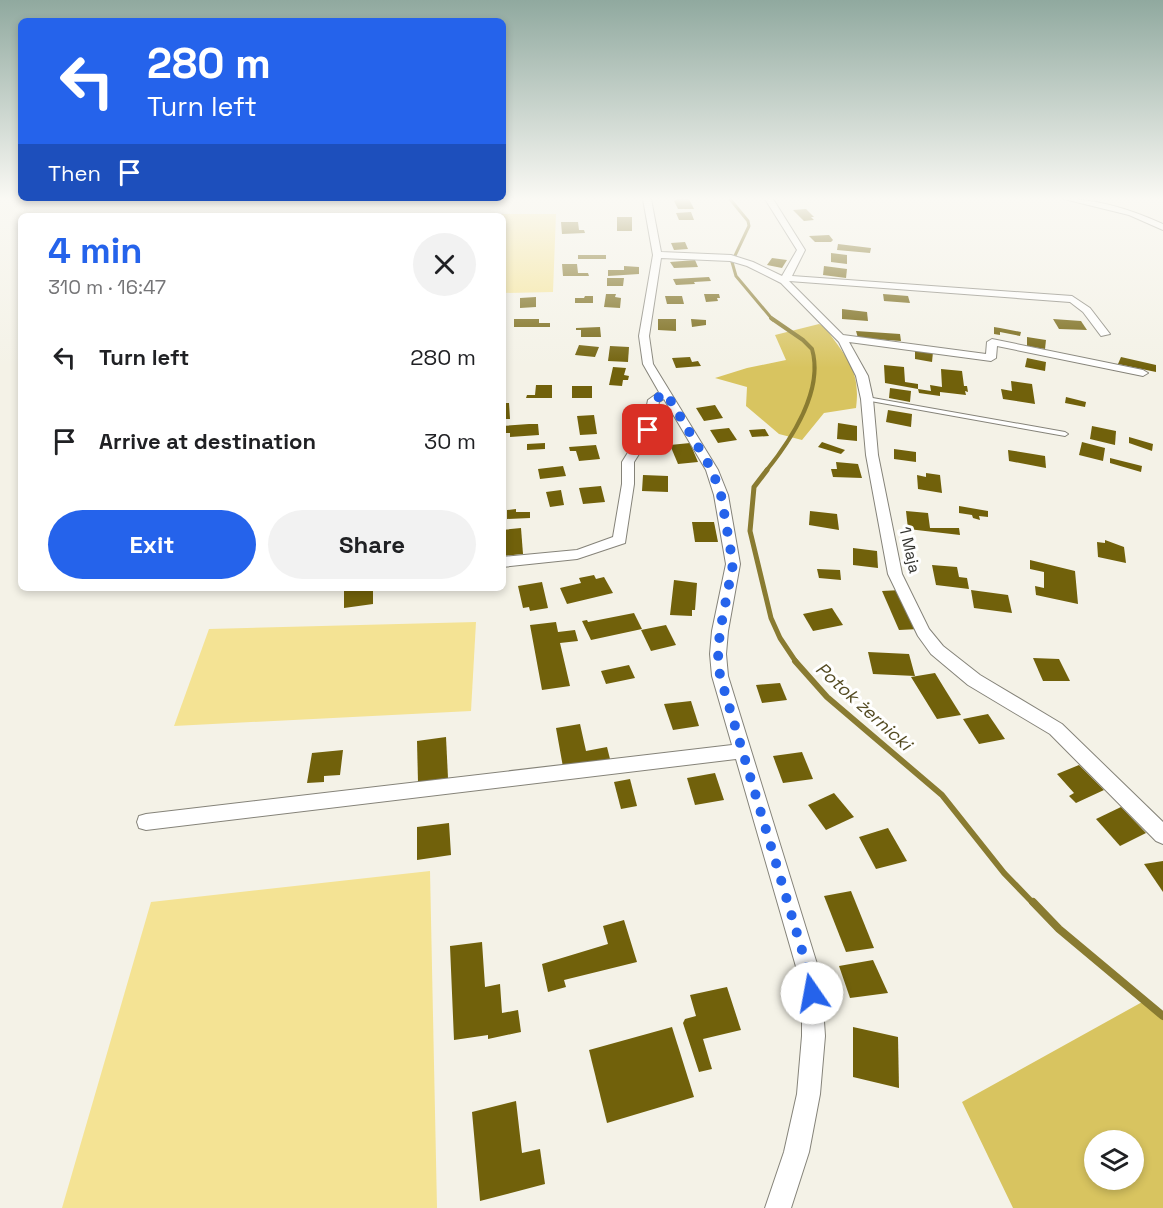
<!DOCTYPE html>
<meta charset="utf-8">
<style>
body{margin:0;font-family:"Space Grotesk",sans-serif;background:#f2f2f2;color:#202124;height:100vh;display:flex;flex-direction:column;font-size:22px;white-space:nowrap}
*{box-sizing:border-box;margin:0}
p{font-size:20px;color:#757577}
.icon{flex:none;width:33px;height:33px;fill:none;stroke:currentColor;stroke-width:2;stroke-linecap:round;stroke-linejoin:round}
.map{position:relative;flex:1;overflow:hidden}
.sheet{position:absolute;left:18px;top:213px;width:488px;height:378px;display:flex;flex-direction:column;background:#fff;border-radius:9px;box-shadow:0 3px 9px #0003}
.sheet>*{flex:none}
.top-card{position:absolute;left:18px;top:18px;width:488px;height:183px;border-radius:9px;box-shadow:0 3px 9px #0003;background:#2563eb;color:#fff;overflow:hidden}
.buttons{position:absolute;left:1084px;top:1130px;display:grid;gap:12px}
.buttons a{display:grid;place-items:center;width:60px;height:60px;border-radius:50%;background:#fff;box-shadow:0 3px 9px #0003;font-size:30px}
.pin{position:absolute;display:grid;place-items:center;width:51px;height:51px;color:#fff;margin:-26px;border-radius:12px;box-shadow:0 3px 9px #0006}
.me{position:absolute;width:66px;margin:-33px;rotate:348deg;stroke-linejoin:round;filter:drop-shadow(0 0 4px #0008)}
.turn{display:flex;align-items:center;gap:21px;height:126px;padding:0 30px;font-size:27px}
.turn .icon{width:78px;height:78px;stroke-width:2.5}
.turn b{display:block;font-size:42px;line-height:51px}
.then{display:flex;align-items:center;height:57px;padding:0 30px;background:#0003;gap:12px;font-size:22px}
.round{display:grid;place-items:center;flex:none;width:63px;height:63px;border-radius:32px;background:#f2f2f2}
.headline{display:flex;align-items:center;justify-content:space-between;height:102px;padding:0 30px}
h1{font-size:36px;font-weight:800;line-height:45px;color:#2563eb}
.button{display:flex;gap:12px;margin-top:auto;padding:12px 30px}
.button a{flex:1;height:69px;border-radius:36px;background:#2563eb;color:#fff;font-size:24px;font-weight:800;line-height:69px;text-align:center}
.button a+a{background:#f2f2f2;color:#202124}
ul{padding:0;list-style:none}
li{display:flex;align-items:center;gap:18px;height:84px;padding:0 30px}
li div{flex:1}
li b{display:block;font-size:22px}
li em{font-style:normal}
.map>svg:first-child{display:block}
.green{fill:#f4e394}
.forest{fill:#d8c460;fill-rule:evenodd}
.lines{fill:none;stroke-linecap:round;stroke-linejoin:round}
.stream-far4{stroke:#897b31;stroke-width:3}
.stream-far3{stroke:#897b31;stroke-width:4}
.stream-far2{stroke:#897b31;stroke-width:5}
.stream-far1{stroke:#897b31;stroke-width:6}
.stream{stroke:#897b31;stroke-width:8}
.building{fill:#71610b}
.service-casing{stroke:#858379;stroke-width:2}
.minor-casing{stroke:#858379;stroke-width:2}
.service{fill:#fff;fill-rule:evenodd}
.minor{fill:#fff;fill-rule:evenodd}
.route{stroke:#2563eb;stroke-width:10;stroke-dasharray:0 18}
.labels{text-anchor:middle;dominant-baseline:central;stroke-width:6;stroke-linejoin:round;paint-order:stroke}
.street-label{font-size:16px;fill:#343430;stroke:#fff}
.water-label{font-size:18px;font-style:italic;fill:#544b22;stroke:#fff}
</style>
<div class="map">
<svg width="1163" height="1208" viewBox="0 0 1163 1208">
<rect width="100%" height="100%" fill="#f4f2e7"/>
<g class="green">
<polygon points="484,214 556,214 553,292 503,293 502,216 484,216"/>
<polygon points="476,622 471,711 174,726 209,629"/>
<polygon points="430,871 437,1208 62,1208 151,902"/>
</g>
<g class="forest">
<path d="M819,324l6,3c21,31 36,42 31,81l-32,5 -22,27 -23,-6 -33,-28 1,-19 -32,-9 32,-10 39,-8 -11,-25z"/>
<path d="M1144,1001l19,15v192h-150l-51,-106zM1095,1140h39v39h-39z"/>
</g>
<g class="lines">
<polyline class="stream-far4" points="730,199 748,221 749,226 732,262 736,276 773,320"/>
<path class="stream-far3" d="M766,471c25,-31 58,-81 46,-122l-9,-9 -32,-22"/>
<polyline class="stream-far2" points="767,470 754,487 750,531 771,618 780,638 796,662"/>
<polyline class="stream-far1" points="795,661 827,697 942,795 1004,873 1034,904"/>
<polyline class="stream" points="1033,902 1059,929 1163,1016"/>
</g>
<g class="building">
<polygon points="677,199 689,199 694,209 678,209 674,201"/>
<polygon points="806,209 814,217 811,217 814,220 804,221 793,210"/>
<polygon points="691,212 694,220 679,220 676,213"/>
<rect x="617" y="217" width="15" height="14"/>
<polygon points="561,222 578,222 579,230 584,230 585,233 562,234"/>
<polygon points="829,235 833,240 831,242 815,242 809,236"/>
<polygon points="685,242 688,249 674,250 671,243"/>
<polygon points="838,244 871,248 870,253 837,250"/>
<polygon points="831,253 847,255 847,264 831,262"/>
<rect x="578" y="255" width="28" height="4"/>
<polygon points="772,258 787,260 782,268 767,265"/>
<polygon points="695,260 698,267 674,268 670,262"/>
<polygon points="562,264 577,264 578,273 588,273 589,276 563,276"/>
<polygon points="624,266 639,267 639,274 608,276 608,270 624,270"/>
<polygon points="824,266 847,269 846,278 823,275"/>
<polygon points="709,277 711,281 694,282 695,284 676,285 673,279"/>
<polygon points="607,278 624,278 623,286 607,286"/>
<polygon points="606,294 616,294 615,297 621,298 620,308 604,307"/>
<polygon points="704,294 719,294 720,298 717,298 718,301 706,302"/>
<polygon points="883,294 908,296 910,303 884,301"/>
<polygon points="585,296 593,296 593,303 575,303 575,298 584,298"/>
<polygon points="665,296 682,296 684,304 667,304"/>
<polygon points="536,297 536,307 520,308 520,298"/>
<polygon points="842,309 867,312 868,321 842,319"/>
<polygon points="514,319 539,319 539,323 550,323 550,327 514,327"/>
<polygon points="658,319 676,319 676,331 658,330"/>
<polygon points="691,319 706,320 706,325 692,327"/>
<polygon points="1053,319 1081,321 1087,330 1059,329"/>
<polygon points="600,327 601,337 581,337 581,330 576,330 576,328"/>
<polygon points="994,327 1000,328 1021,332 1020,336 1000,332 1000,335 994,334"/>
<polygon points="856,331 900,334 901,341 858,338"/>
<polygon points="1027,337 1046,340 1045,349 1027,346"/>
<polygon points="579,345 599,347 595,357 575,355"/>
<polygon points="610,346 629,347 628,362 608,361"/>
<polygon points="915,349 933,352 932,362 915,359"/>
<polygon points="690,357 692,362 698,361 701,366 676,368 672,358"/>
<polygon points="1121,357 1156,365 1156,372 1118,364"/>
<polygon points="1027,358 1046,362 1045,371 1025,367"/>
<polygon points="884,365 904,367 905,382 918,384 918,389 885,383"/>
<polygon points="613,367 626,368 624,375 629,376 628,380 623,380 622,386 609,385"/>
<polygon points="941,369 962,371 964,386 967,386 968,392 965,391 966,395 940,392 940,396 919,393 918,389 931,391 930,385 942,387"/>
<polygon points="1011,381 1032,384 1035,404 1003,399 1001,389 1012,391"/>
<polygon points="536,385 552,385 552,398 526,398 527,395 535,395"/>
<rect x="572" y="386" width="20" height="12"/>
<polygon points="890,388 911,391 910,402 889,398"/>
<polygon points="1066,397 1086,402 1085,407 1065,403"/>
<polygon points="502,403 509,403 510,419 502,419"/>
<polygon points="715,405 723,418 704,421 696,408"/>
<polygon points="888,410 912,414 911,427 886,422"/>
<polygon points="594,415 597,434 580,435 577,416"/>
<polygon points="838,423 857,426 857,441 837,439"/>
<polygon points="529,424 538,424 539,435 510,437 510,433 502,433 502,426"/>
<polygon points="1092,426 1116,431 1115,445 1090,439"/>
<polygon points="729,428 737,440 718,443 710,430"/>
<polygon points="765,429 769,436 752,437 749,430"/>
<polygon points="1129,437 1153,444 1152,451 1129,443"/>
<polygon points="822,442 845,450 841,454 818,447"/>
<polygon points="1082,442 1105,448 1103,461 1079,455"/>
<polygon points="545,443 545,449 527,450 527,444"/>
<polygon points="690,443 698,462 678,464 670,445"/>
<polygon points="596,445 600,459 579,461 576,451 570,451 569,447"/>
<polygon points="894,449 916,452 916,462 894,459"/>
<polygon points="1008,450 1045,456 1046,468 1009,461"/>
<polygon points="1110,458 1142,466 1141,472 1110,463"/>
<polygon points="836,462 858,464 862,478 833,477 831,469 837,469"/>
<polygon points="563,466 566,476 540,479 538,469"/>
<polygon points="926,473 940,475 942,493 918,489 917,475 926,477"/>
<polygon points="643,475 668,476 668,492 642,491"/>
<polygon points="601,486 605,502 583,504 579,488"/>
<polygon points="561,490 564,505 550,507 546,492"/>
<polygon points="959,506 988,511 988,517 979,516 980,520 973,518 972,515 959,513"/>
<polygon points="516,509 516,512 530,512 530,518 507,519 507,510"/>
<polygon points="810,511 837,514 839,530 809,525"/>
<polygon points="906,511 928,513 930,528 959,528 960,535 908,529"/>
<polygon points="692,522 714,522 718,542 695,542"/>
<polygon points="521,528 523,554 502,556 502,530"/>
<polygon points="1105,540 1124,547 1126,563 1098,557 1097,542 1105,543"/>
<polygon points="853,548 877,551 878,568 853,565"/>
<polygon points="1030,560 1075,571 1078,604 1036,595 1035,586 1044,588 1044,572 1030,569"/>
<polygon points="932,565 957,567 959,577 967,578 969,589 936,585"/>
<polygon points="817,569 840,570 841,580 819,578"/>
<polygon points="594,575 596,579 604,577 613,593 567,604 560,588 581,583 579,578"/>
<polygon points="674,580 697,583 695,610 692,610 692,616 670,615"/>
<polygon points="542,582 548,608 530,611 529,607 523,608 518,586"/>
<polygon points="373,588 373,604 344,608 344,589"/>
<polygon points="901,590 919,629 899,630 882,591"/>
<polygon points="971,590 1008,595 1012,613 974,608"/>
<polygon points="832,608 843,625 813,631 803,614"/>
<polygon points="634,613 642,629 591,640 582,621 587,620 588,622"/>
<polygon points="556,622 558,632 575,630 578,641 560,643 570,686 542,690 530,625"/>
<polygon points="666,625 676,645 651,651 641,630"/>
<polygon points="868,652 909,654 915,676 873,674"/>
<polygon points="1033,658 1059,659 1070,681 1043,681"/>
<polygon points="629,665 635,678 606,684 601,671"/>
<polygon points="935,673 946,691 961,715 937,719 911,677"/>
<polygon points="780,683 787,700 762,703 756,685"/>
<polygon points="691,701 699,726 673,730 664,704"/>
<polygon points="988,714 1005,739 979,744 963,719"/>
<polygon points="580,724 586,751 607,747 611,763 563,767 556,728"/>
<polygon points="446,737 448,778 418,782 417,741"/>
<polygon points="343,750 340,775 324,776 324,782 307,783 312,753"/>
<polygon points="802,752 813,779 783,783 773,756"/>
<polygon points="1079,765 1104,790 1076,803 1069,796 1074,793 1057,774"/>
<polygon points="715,773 724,800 695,805 687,778"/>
<polygon points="630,779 637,806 621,809 614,782"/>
<polygon points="834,793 854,817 826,830 808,805"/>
<polygon points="1121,807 1146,833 1120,846 1096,819"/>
<polygon points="449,823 451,855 417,860 417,827"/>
<polygon points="888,828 907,861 876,869 859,837"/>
<polygon points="1163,861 1163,892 1144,864"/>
<polygon points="851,891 874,948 846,952 824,896"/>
<polygon points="624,920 637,962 564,980 566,987 548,992 542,964 608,944 603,926"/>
<polygon points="482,942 485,987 500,984 502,1013 518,1010 521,1032 488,1039 488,1035 454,1040 450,946"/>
<polygon points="873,960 888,993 850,998 839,966"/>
<polygon points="727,987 741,1030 703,1039 712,1069 699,1072 683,1023 685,1019 696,1016 690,995"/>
<polygon points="672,1027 694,1097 607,1123 589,1050"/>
<polygon points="853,1027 898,1037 899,1088 853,1077"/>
<polygon points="516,1101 522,1153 540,1149 545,1184 480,1201 472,1112"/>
</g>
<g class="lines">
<g class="service-casing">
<polygon id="service" points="867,397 1065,432 1068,434 1065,436 865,400 864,399"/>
</g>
<g class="minor-casing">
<g id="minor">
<polygon points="643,199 651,199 661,252 731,255 753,262 782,276 797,250 765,199 773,199 805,250 792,276 1072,296 1090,308 1110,334 1101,336 1083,312 1070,302 789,281 843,335 986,354 987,342 992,339 1143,370 1148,373 1143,376 997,346 996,358 991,361 849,342 868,376 873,399 878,455 902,574 929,629 943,646 980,675 1062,724 1163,822 1163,844 1156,841 1050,734 968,685 931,654 918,636 888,574 866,455 861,399 856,376 839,342 781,283 747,266 730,261 661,258 649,336 653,364 718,470 728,495 740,564 728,631 726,654 728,676 821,977 825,1036 820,1094 809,1152 791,1208 765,1208 784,1152 797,1094 802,1036 802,1007 799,977 736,759 146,830 139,828 137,822 139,816 146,814 732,745 712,676 710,654 712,631 726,564 714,495 706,470 664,399 659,402 654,430 634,462 634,484 625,543 577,559 502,567 502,557 577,550 613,537 622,484 622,462 642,430 648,400 659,392 643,364 639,336 653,255"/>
<path d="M1064,199c35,0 68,11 99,25v6l-34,-15z"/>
</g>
</g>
<use href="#service" class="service"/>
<use href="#minor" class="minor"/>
</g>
<linearGradient id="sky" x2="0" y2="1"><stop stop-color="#90a99f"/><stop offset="0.54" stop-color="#faf9f4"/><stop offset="1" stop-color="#faf9f4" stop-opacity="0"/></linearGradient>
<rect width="1163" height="368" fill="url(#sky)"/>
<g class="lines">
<polyline class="route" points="648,430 654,400 666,393 712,470 721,495 733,564 720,631 718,654 720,676 810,977 812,993"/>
</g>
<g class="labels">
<g class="street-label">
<text transform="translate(910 550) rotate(77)">1 Maja</text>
</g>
<g class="water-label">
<text transform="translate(864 706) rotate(42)">Potok żernicki</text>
</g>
</g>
</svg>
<div class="buttons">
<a><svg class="icon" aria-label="layers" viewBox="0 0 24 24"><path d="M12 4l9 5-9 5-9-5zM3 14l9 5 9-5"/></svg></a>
</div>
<div class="pin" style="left:648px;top:430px;background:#d93025"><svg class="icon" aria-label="arrive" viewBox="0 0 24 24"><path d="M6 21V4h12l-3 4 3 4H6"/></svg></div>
<svg class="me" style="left:812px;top:993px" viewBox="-20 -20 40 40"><circle r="19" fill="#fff"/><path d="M0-13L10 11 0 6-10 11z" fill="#2563eb"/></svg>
<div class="top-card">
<div class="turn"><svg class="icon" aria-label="left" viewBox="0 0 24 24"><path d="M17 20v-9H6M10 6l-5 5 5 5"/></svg><div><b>280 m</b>Turn left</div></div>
<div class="then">Then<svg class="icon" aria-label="arrive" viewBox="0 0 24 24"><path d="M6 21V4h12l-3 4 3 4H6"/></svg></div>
</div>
<section class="sheet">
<div class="headline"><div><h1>4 min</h1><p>310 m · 16:47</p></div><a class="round"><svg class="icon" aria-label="close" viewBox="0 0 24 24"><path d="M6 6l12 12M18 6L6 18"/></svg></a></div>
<ul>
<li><svg class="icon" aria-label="left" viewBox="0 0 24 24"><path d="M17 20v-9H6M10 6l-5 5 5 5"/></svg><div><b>Turn left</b></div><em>280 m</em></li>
<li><svg class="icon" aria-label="arrive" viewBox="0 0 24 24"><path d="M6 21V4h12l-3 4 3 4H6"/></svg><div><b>Arrive at destination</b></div><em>30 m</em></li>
</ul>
<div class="button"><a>Exit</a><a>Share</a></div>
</section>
</div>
